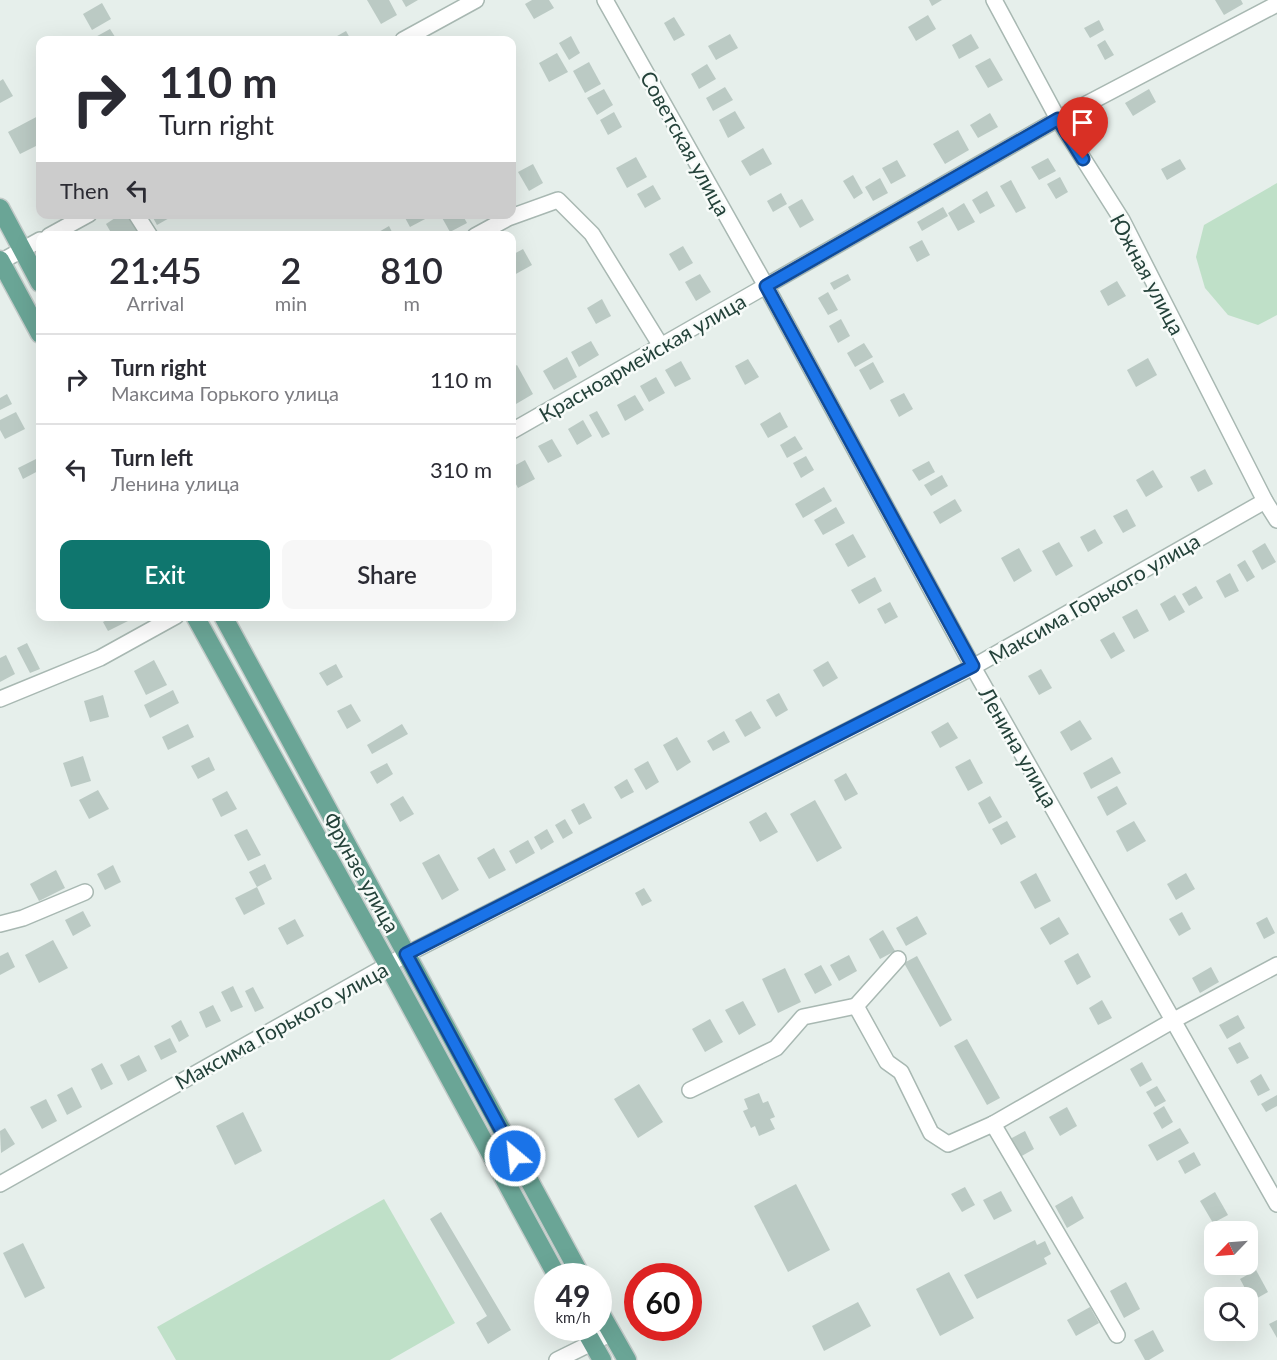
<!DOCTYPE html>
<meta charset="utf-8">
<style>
body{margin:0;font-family:Lato,sans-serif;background:#f7f7f7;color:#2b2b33;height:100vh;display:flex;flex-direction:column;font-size:22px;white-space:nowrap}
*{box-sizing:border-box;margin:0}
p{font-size:20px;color:#7c7c81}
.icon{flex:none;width:33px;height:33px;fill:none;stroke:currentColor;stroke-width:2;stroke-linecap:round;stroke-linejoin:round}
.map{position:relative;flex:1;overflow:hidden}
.side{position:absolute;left:36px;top:231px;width:480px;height:390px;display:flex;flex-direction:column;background:#fff;border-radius:12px;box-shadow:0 6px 24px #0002}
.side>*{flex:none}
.top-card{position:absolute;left:36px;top:36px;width:480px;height:183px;border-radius:12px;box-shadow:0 6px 24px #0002;background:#fff;color:#2b2b33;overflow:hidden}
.needle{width:39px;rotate:245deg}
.fabs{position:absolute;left:1204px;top:1221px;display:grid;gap:12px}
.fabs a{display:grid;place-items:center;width:54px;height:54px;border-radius:12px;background:#fff;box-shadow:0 6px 24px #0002;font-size:30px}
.speed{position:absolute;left:534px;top:1263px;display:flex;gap:12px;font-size:30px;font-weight:700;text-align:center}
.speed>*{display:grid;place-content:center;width:78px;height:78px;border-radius:50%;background:#fff;box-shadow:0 6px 24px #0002;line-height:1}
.speed small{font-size:15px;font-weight:400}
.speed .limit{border:9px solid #d22;background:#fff;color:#111}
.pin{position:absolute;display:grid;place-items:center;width:51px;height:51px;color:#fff;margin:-62px -26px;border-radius:50% 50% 50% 0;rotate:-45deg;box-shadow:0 0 6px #0007}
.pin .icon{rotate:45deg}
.me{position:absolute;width:66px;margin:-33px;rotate:332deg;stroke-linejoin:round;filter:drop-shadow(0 0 4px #0008)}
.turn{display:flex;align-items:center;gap:21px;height:126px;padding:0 24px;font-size:27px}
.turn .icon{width:78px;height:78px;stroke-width:2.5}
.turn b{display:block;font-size:42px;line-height:51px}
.then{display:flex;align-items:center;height:57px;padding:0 24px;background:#0003;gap:12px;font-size:22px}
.eta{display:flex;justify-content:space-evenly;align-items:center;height:102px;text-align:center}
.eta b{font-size:36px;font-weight:600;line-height:42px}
.action{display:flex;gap:12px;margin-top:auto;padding:12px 24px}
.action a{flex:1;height:69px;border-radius:12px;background:#0f766e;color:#fff;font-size:24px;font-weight:600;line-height:69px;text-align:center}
.action a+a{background:#f7f7f7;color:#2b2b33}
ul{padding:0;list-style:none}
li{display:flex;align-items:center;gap:18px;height:90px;padding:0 24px;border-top:2px solid #e1e1e2}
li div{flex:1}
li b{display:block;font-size:22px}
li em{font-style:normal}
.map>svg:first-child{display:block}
.park{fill:#bfe0c8}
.building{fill:#bbcac4}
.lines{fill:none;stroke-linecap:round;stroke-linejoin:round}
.minor-casing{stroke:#a8b8b2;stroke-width:18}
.primary-casing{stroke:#c2cac8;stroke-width:21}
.minor{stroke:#fff;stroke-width:15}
.primary{stroke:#6aa596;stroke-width:18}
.route-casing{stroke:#114b97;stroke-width:15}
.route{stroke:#1a73e8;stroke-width:10}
.labels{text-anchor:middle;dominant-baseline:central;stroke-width:5;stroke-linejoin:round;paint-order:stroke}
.street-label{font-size:21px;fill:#24423a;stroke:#f7fbf9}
</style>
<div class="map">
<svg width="1277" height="1360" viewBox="0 0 1277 1360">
<rect width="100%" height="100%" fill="#e6efeb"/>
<g class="park">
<polygon points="1277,183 1277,315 1258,325 1228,315 1205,288 1196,257 1204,225"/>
<polygon points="384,1199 455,1323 390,1360 176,1360 157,1327"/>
</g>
<g class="building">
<polygon points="367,0 389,0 397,15 381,24"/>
<polygon points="402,0 418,0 406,7"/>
<polygon points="532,0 549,0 554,8 534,19 525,4"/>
<polygon points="929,0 942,0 932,6"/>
<polygon points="1215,0 1241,0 1243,4 1224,15"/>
<polygon points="102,3 111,19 92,30 83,14"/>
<polygon points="928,15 936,29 916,41 908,27"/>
<polygon points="674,17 685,35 674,41 664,23"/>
<polygon points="1099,20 1104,30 1090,38 1084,28"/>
<polygon points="110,29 117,40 90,40"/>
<polygon points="346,31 351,40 330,40"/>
<polygon points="730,34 738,48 716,60 708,46"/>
<polygon points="971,34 979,48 959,59 952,45"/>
<polygon points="571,36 580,53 569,60 559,43"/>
<polygon points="1105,40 1114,55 1105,60 1097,45"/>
<polygon points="557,53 568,72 549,82 539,63"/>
<polygon points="990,58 1003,80 988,88 975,66"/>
<polygon points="589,62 601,84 585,93 573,71"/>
<polygon points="707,64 716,79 699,89 691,74"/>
<polygon points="3,79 13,96 0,103 0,81"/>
<polygon points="725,87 733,100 713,111 706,98"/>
<polygon points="604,89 613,105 597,115 587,98"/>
<polygon points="1149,89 1156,102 1133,116 1125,103"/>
<polygon points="735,111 745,128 728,138 719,120"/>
<polygon points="614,112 622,127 608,135 600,120"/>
<polygon points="990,113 998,127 978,138 970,125"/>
<polygon points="40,115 40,144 20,154 8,132"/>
<polygon points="958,130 969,150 945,164 933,144"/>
<polygon points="763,148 772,164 750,176 741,161"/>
<polygon points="636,157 647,177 627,188 616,168"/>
<polygon points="1048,158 1056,171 1039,180 1031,167"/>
<polygon points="1180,159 1186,169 1167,180 1161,169"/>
<polygon points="897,160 906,176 891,184 882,168"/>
<polygon points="533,164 543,183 529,191 518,172"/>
<polygon points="853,175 863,193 854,199 843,181"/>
<polygon points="1060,177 1068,192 1056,199 1047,184"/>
<polygon points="880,178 888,193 873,201 865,187"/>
<polygon points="1011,180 1026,208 1016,213 1000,186"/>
<polygon points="653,185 661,199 645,208 637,194"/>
<polygon points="987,191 995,206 980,214 972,200"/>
<polygon points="781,193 787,204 773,212 767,201"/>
<polygon points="802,199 814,220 800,228 788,207"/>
<polygon points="964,203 975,222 958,231 948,213"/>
<polygon points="943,207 948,216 922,231 917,222"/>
<polygon points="121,214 131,214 144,236 113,236 106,224"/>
<polygon points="151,214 170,214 171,217 157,225"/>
<polygon points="403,214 425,214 427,218 410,227"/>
<polygon points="440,214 462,214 467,223 450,232"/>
<polygon points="389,226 394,236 372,236"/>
<polygon points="922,240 930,255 917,262 909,247"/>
<polygon points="683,246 693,263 679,271 669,254"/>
<polygon points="523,249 532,265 514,275 512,272 512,255"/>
<polygon points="700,274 711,292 696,301 685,282"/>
<polygon points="848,274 851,280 834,290 830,283"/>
<polygon points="1117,281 1126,296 1108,306 1100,291"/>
<polygon points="828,292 838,310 828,315 818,298"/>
<polygon points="602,299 611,316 596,324 587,308"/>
<polygon points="841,319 850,336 838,343 829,326"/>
<polygon points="591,341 599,355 579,367 571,352"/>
<polygon points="864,343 873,357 855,367 847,353"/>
<polygon points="567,357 577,377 554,390 543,371"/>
<polygon points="1148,358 1157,375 1136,387 1127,370"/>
<polygon points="748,359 759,377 745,385 735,366"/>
<polygon points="681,361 691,379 675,387 665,370"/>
<polygon points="873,362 884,382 870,390 859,370"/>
<polygon points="517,365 533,394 516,404 512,396 512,368"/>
<polygon points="656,377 665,393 649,402 640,386"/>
<polygon points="904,393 913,409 899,417 890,400"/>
<polygon points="7,394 12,404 0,410 0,398"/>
<polygon points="635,395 644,410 625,421 617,405"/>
<polygon points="597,411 610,434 602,438 589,415"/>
<polygon points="16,412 25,429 5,439 0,430 0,420"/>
<polygon points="780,412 788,427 768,438 760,424"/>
<polygon points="583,420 592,436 577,445 568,429"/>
<polygon points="795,436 803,449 787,458 780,445"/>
<polygon points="552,439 562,456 548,463 538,446"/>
<polygon points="806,456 814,470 801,478 793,463"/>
<polygon points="40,457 40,470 23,479 18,468"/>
<polygon points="525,460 535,479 518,488 512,477 512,467"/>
<polygon points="929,461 935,472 919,481 912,470"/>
<polygon points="1205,469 1213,484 1198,492 1190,477"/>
<polygon points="1153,470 1163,487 1146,497 1136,480"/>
<polygon points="942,475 948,486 931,496 924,485"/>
<polygon points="824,487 832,501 803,518 795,504"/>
<polygon points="955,499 962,511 940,524 933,512"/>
<polygon points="836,507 845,523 823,535 814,520"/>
<polygon points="1127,509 1136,526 1123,533 1113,516"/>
<polygon points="1095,529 1103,543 1088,552 1080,537"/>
<polygon points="853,534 866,557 848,567 835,544"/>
<polygon points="1059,542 1073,566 1056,576 1042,551"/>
<polygon points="1265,543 1276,562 1262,570 1252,551"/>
<polygon points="1019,548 1032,571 1014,582 1001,558"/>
<polygon points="1245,560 1255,577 1247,582 1237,565"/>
<polygon points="1230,573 1239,591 1225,598 1216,581"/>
<polygon points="875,577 882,591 859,604 851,590"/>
<polygon points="1196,586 1203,598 1189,606 1182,594"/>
<polygon points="1175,595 1185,612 1169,621 1160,604"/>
<polygon points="890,602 898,617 885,624 877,609"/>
<polygon points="1137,609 1149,631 1134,639 1122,617"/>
<polygon points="114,616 133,616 134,618 108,631 103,622"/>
<polygon points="1114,632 1125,651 1111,659 1100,640"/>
<polygon points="27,643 40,669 30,673 17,648"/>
<polygon points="6,655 15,674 0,682 0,658"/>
<polygon points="154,660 167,685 146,695 134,671"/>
<polygon points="828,661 838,678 823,687 813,670"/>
<polygon points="336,664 343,677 327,686 319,673"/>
<polygon points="1041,669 1052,688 1039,695 1028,676"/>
<polygon points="173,690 179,703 150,718 144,705"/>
<polygon points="779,693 788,710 776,717 766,700"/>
<polygon points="103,695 109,717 90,722 84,701"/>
<polygon points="351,704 361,721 347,729 337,711"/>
<polygon points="751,711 761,728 745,737 735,720"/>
<polygon points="1080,720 1092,739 1071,751 1060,732"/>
<polygon points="948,722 958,738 940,748 931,732"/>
<polygon points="188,724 194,737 168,750 162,737"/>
<polygon points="402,724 408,734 372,754 367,745"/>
<polygon points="724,731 730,742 713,751 707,741"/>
<polygon points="677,737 691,762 677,771 663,745"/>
<polygon points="83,756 91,781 71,787 63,763"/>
<polygon points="209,757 215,770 198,779 191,766"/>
<polygon points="1112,757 1121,773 1091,789 1083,773"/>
<polygon points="970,759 983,783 968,791 955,767"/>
<polygon points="648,761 659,782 646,790 634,769"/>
<polygon points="387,763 393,774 377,784 370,772"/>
<polygon points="846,773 858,794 845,801 834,780"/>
<polygon points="627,779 634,792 621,799 614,787"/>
<polygon points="1117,786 1127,804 1107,816 1097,797"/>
<polygon points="98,790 109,809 89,819 79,800"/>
<polygon points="227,791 237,809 221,817 212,799"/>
<polygon points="403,796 414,814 400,822 390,804"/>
<polygon points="990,796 1002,817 989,824 978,803"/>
<polygon points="815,800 842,848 817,862 790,814"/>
<polygon points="584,803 592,818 579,825 571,810"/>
<polygon points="766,812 778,832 760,842 749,822"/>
<polygon points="565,819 573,833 563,839 555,825"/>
<polygon points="1007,821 1016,837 1001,845 992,829"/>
<polygon points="1134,821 1146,841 1127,852 1116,831"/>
<polygon points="247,829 261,855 248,861 234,835"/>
<polygon points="547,829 554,842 541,850 534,837"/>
<polygon points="528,840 535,853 516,864 509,851"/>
<polygon points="494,848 506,870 489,879 477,858"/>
<polygon points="439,854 459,890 442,900 422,863"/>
<polygon points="265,864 272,879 257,887 249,872"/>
<polygon points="113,865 121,882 105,890 97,874"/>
<polygon points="56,870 65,888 39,901 30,884"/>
<polygon points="1036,873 1051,901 1035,909 1020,882"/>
<polygon points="1186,873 1195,889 1176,900 1167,884"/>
<polygon points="257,887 265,904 244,915 235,898"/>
<polygon points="644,888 652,901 642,906 635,893"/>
<polygon points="83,911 91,926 73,936 65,920"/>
<polygon points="1182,912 1191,929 1179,936 1169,919"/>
<polygon points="917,916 927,934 906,946 896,928"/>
<polygon points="1059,917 1069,934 1050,945 1040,928"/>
<polygon points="1267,917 1275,933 1264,939 1256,923"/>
<polygon points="295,919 304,936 287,945 278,928"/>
<polygon points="883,930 895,951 880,959 869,939"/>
<polygon points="53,940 68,968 39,983 25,955"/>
<polygon points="8,952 15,967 0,975 0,956"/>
<polygon points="1078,953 1091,977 1077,985 1064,961"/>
<polygon points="849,955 857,971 839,981 830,965"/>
<polygon points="917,956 952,1020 940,1027 904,963"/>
<polygon points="821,965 832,985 815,994 804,974"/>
<polygon points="1211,967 1219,982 1200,993 1192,978"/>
<polygon points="785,968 801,1002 778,1013 762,979"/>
<polygon points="233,986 243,1007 231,1012 221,992"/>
<polygon points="253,987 264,1008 255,1012 245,991"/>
<polygon points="1102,1000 1112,1018 1098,1025 1089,1008"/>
<polygon points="743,1001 756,1025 739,1035 725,1010"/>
<polygon points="213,1005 221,1021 206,1028 199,1012"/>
<polygon points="1238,1015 1245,1028 1227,1039 1219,1025"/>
<polygon points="710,1019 723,1042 705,1052 692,1029"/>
<polygon points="181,1020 189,1036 179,1042 171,1026"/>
<polygon points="170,1038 177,1052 161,1060 154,1046"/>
<polygon points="967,1039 1000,1098 987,1105 954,1046"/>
<polygon points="1240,1042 1249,1058 1237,1064 1228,1048"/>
<polygon points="139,1055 147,1071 128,1081 120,1065"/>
<polygon points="1142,1062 1152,1080 1140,1087 1130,1069"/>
<polygon points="102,1063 113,1084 101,1090 91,1069"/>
<polygon points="1261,1074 1270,1090 1258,1096 1250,1081"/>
<polygon points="639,1084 663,1122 638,1138 614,1099"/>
<polygon points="1157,1086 1166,1101 1155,1107 1146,1092"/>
<polygon points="72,1087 82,1107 67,1115 57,1095"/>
<polygon points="759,1093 763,1103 768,1101 775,1117 770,1119 775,1129 759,1136 755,1126 751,1128 743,1111 748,1109 744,1099"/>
<polygon points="1277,1095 1277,1106 1266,1112 1261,1104"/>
<polygon points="46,1099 57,1121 42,1129 30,1107"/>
<polygon points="1164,1106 1173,1122 1162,1129 1153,1113"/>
<polygon points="1067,1107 1077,1126 1060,1136 1049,1117"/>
<polygon points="243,1112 262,1151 235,1165 216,1126"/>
<polygon points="5,1128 15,1144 1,1153 0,1131"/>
<polygon points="1180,1128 1189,1143 1157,1161 1148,1145"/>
<polygon points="1025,1131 1034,1149 1020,1157 1010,1139"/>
<polygon points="1194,1152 1201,1165 1185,1174 1178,1161"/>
<polygon points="796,1184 830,1250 788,1272 754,1206"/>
<polygon points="965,1187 975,1205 962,1212 951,1194"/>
<polygon points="1001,1191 1012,1211 994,1220 983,1200"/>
<polygon points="1215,1192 1228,1215 1213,1223 1200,1201"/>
<polygon points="1072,1196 1084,1218 1067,1228 1055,1206"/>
<polygon points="441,1212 511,1330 488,1344 476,1323 487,1316 430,1219"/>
<polygon points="1035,1240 1037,1245 1045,1241 1051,1254 1044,1258 1047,1264 977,1299 964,1275"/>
<polygon points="23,1243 45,1288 25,1298 3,1253"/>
<polygon points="1256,1270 1268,1292 1252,1301 1240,1279"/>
<polygon points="949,1272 974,1318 940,1336 916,1289"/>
<polygon points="1126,1282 1140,1309 1124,1318 1110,1291"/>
<polygon points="858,1302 871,1326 824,1351 812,1326"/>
<polygon points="1090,1307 1099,1323 1076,1336 1067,1320"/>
<polygon points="1277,1320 1277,1338 1269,1324"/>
<polygon points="1153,1330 1164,1351 1149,1360 1145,1360 1134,1340"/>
</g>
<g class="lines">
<g class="minor-casing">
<g id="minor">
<polyline points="605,0 766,286 973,667 1277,1204"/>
<polyline points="994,0 1058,119 1122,220 1265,501 1277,520"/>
<polyline points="403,40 476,0"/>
<polyline points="136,214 150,236"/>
<polyline points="49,236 89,214"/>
<polyline points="475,236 508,218 558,200 592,234 661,346"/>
<polyline points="0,262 40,240"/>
<polyline points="512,431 1058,119 1277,4"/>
<polyline points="0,699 100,658 176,616"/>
<polyline points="0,924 23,918 85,892"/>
<polyline points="898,959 856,1006 887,1062 901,1072 931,1133 948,1144 993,1124 1174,1020 1277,965"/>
<polyline points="690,1090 776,1048 803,1017 856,1006"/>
<polyline points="993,1124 1117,1335"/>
<polyline points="0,1184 407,954 973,667 1265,501"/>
<polyline points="557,1360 612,1333"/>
</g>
</g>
<g class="primary-casing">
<g id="primary">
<polyline points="0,208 40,283"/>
<polyline points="0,260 40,334"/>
<polyline points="195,616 388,965 557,1276"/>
<polyline points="223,616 581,1276"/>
<polyline points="598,1309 627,1360"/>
<polyline points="584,1328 602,1360"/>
</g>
</g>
<use href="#minor" class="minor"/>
<use href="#primary" class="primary"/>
</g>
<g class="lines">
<g class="route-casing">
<polyline id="route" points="515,1156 406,954 973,666 766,286 1058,119 1083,159"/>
</g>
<use href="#route" class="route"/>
</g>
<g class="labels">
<g class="street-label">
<text transform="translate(686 143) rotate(61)">Советская улица</text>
<text transform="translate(1148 274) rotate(62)">Южная улица</text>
<text transform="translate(642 357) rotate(-30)">Красноармейская улица</text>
<text transform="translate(1094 598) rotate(-30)">Максима Горького улица</text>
<text transform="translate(1019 747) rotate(60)">Ленина улица</text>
<text transform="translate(362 872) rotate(61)">Фрунзе улица</text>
<text transform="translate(281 1025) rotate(-29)">Максима Горького улица</text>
</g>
</g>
</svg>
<div class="fabs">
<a><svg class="needle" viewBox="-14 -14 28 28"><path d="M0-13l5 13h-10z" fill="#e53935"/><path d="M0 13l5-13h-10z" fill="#7c7c81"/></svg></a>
<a><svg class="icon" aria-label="search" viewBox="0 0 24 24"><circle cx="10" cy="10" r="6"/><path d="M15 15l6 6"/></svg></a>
</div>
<div class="speed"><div>49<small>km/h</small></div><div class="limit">60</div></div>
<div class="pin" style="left:1083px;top:159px;background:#d93025"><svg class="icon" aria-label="arrive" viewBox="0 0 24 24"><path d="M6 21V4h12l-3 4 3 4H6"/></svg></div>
<svg class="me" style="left:515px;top:1156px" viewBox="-20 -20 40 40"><circle r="17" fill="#1a73e8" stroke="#fff" stroke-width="3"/><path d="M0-11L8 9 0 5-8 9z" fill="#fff"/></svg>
<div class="top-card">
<div class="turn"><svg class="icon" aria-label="right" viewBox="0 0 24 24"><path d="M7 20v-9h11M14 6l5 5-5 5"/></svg><div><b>110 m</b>Turn right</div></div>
<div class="then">Then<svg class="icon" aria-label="left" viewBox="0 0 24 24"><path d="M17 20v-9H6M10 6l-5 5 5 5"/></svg></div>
</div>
<section class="side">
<div class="eta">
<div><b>21:45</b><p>Arrival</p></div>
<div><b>2</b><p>min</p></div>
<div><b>810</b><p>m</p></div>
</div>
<ul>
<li><svg class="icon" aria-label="right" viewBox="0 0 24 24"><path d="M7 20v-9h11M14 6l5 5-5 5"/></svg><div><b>Turn right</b><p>Максима Горького улица</p></div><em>110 m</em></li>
<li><svg class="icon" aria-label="left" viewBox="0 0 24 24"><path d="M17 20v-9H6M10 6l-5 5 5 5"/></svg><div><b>Turn left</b><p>Ленина улица</p></div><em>310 m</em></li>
</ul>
<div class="action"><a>Exit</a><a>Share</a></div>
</section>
</div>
